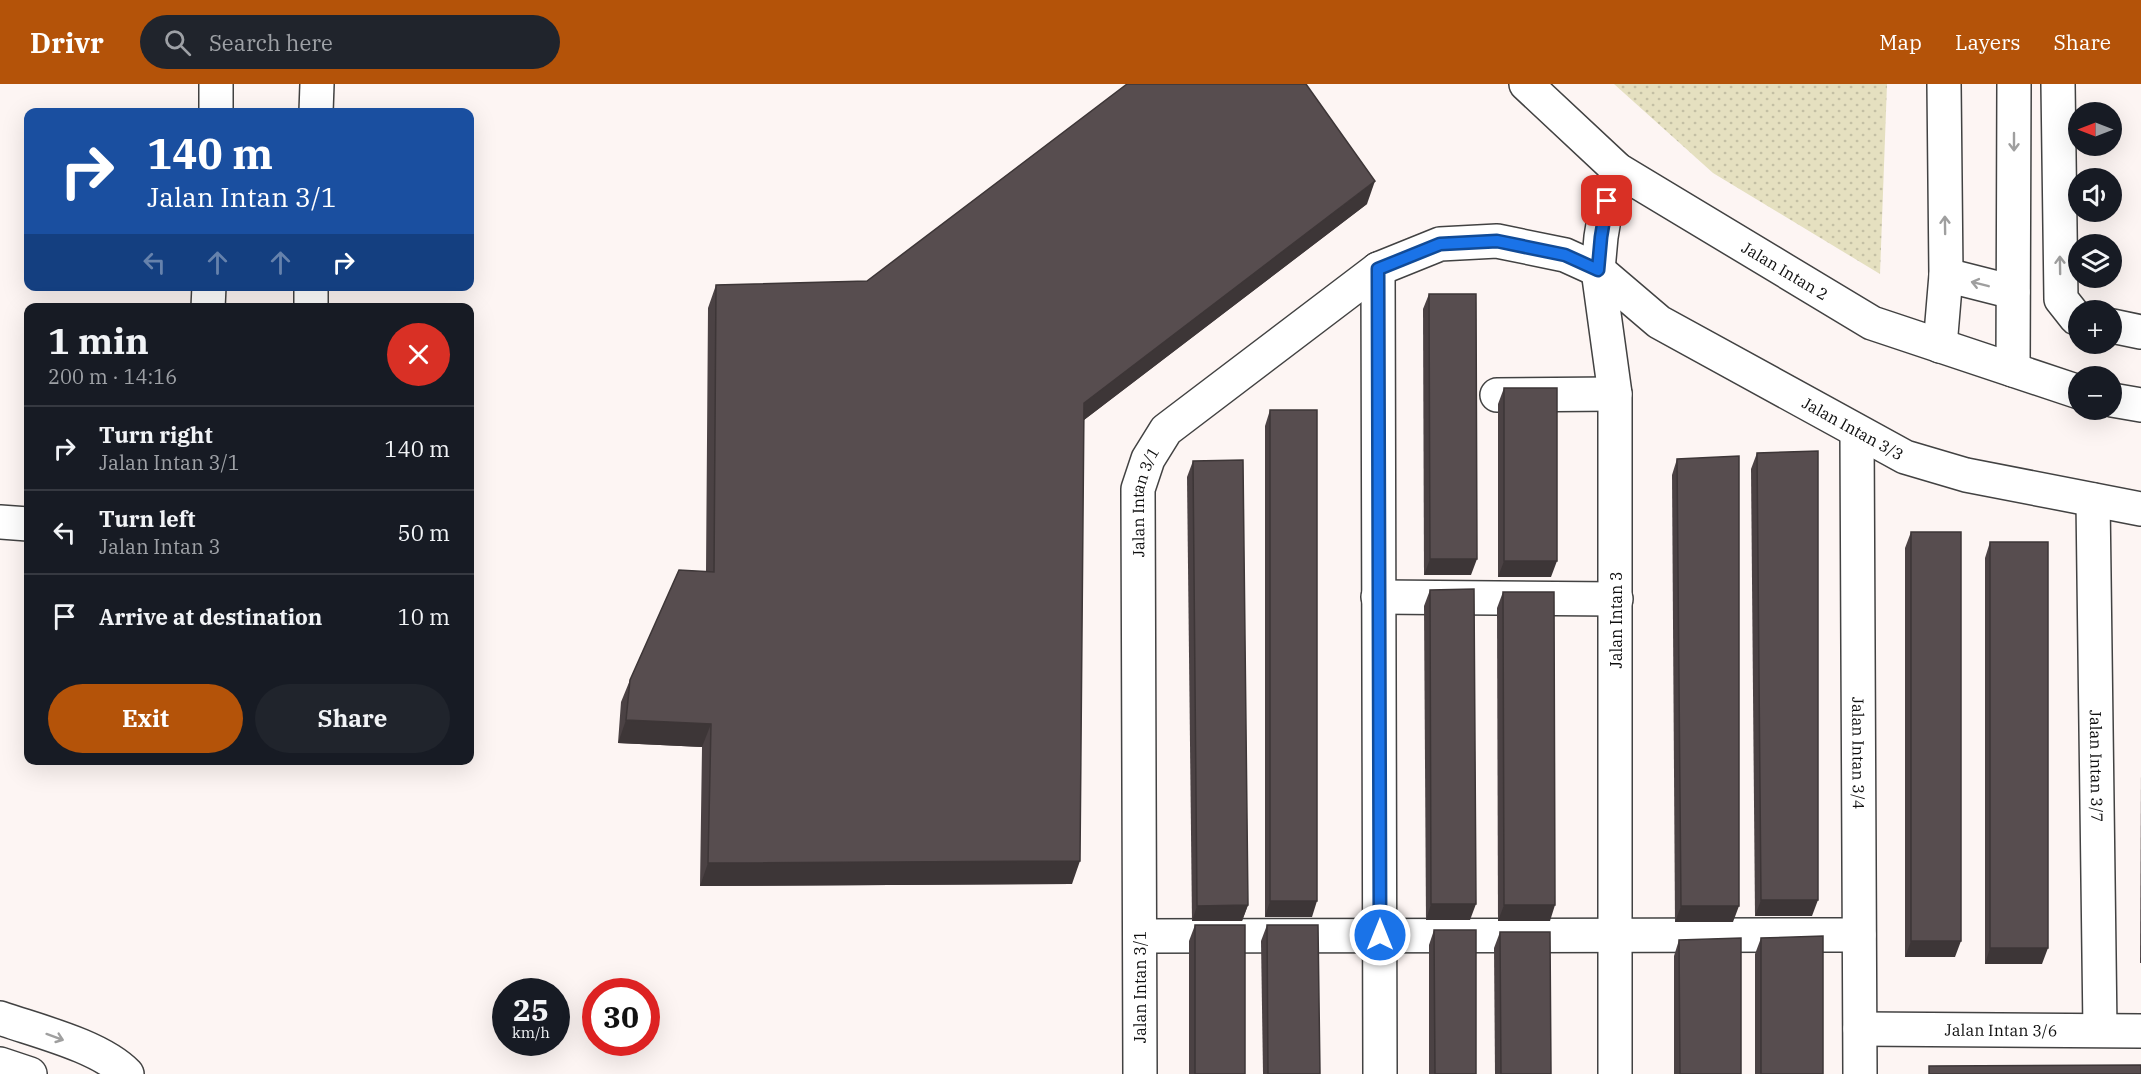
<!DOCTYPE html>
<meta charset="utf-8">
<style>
body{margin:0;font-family:"IBM Plex Serif",serif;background:#20242c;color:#f1f3f6;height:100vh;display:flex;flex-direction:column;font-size:22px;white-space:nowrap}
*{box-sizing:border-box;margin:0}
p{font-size:20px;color:#9ea1a6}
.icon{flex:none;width:33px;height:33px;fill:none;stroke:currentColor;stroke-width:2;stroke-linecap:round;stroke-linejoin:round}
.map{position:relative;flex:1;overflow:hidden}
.side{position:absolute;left:24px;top:219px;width:450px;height:462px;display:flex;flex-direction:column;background:#171b24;border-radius:12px;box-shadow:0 6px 24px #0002}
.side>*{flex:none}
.guide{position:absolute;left:24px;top:24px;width:450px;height:183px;border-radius:12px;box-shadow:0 6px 24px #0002;background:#1a4fa0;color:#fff;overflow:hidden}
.needle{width:39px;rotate:270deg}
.controls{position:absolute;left:2068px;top:18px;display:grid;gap:12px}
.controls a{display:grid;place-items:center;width:54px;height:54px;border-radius:50%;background:#171b24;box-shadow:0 6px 24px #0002;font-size:30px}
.speed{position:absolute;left:492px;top:894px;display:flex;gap:12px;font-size:30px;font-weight:700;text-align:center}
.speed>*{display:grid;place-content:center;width:78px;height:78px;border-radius:50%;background:#171b24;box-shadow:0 6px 24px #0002;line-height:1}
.speed small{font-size:15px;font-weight:400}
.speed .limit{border:9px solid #d22;background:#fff;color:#111}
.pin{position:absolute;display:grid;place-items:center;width:51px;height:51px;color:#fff;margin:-26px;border-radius:12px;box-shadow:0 3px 9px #0006}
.me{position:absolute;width:66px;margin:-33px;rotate:0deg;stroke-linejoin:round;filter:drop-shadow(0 0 4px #0008)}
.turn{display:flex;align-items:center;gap:21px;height:126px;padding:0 24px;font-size:27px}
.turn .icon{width:78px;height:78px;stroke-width:2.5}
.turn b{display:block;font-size:42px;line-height:51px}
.lanes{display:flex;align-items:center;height:57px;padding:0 24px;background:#0003;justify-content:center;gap:30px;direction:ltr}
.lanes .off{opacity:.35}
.round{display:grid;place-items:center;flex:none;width:63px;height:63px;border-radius:32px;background:#20242c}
.headline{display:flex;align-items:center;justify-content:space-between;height:102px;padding:0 24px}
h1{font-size:36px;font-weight:800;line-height:45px}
.action{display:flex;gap:12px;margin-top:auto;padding:12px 24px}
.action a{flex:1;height:69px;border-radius:36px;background:#b45309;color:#fff;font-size:24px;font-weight:800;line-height:69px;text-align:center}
.action a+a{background:#20242c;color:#f1f3f6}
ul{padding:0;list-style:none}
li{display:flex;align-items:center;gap:18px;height:84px;padding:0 24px;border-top:2px solid #363941}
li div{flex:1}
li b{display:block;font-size:22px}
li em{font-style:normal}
header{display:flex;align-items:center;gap:36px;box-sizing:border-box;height:84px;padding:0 30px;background:#b45309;color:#fff}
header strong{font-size:28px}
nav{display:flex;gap:33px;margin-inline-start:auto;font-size:21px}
.search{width:420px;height:54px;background:#20242c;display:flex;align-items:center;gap:15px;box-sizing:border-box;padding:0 21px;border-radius:33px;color:#9ea1a6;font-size:22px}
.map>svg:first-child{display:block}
.grass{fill:url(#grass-dots)}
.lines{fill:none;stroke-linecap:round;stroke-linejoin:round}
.minor-casing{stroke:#424242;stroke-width:36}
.minor{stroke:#fff;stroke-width:33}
.wall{fill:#4b4244}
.shaded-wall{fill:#3d3637}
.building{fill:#574d4f;stroke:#3d3637;stroke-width:1.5}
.oneway{stroke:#9f9f9f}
.route-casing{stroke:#114b97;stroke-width:15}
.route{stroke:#1a73e8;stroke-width:10}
.labels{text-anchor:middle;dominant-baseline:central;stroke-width:6;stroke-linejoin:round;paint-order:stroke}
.street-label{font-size:16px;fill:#0f0f0f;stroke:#fff}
</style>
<header>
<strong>Drivr</strong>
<div class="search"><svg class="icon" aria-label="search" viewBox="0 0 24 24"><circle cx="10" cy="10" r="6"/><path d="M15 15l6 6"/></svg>Search here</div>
<nav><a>Map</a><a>Layers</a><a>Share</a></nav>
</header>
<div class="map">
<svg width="2141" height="990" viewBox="0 0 2141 990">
<defs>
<pattern id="grass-dots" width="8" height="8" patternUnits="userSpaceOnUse" patternTransform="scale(1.5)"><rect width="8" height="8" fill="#e5e0c0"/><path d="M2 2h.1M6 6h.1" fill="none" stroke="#c3bfa4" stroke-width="1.8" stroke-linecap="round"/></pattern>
</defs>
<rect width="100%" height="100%" fill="#fdf5f3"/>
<polygon class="grass" points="1614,0 1887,0 1880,190 1713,89"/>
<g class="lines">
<g class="minor-casing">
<g id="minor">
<polyline points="216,0 216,28"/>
<path id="s1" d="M1526,0l92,86 254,153 207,69"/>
<polyline points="2058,0 2061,215 2076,234 2079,235"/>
<polyline points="316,28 317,0"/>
<polyline points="1378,185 1380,990"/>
<polyline points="1946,191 2013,208"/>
<polyline points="208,224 209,202"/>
<polyline points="311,224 311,202"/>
<polyline points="2112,242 2141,248"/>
<polyline points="1940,262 1946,191 1944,0"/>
<polyline points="2013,286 2014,0"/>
<polyline points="1497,311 1615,310"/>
<polyline points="2112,316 2141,321"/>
<path id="s2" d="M1857,348l3,642"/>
<path id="s3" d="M2093,416l7,530"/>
<polyline points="0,438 28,440"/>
<polyline points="1378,513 1616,515"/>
<polyline points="1140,852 1859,851"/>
<path d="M0,934c37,13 100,28 127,56"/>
<path id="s4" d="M1860,945l281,2"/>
<polyline points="0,980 30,990"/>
<path id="s5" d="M1140,990l-2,-585 10,-30 18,-29 212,-161 62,-25 57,-3 68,14 33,15 61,52 246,135 61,18 175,34"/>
<polyline points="1615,990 1615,310 1598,186 1601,153 1607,117 1618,86"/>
</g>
</g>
<use href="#minor" class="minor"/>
</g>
<g class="wall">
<polygon points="1367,120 1084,336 1072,800 700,802 702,663 618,659 621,618 630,596 706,488 708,224 716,201 867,197"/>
<polygon points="1429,210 1471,491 1424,491 1423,225"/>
<polygon points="1504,304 1551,493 1498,493 1498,320"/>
<polygon points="1270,326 1312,833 1265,833 1265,342"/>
<polygon points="1757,369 1812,832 1755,832 1751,385"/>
<polygon points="1677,375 1733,838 1675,838 1672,391"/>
<polygon points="1193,377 1248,821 1242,837 1192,837 1187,393"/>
<polygon points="1911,448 1955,873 1905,873 1905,464"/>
<polygon points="1990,458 2042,880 1985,880 1985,474"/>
<polygon points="1430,506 1470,836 1426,836 1424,522"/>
<polygon points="1503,508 1550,837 1498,837 1497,524"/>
<polygon points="2141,688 2141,879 2140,879"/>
<polygon points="1195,841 1245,990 1189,990 1189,857"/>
<polygon points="1267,841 1320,990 1263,990 1261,857"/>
<polygon points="1434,846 1476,990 1429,990 1429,861"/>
<polygon points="1500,848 1551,990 1495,990 1494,864"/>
<polygon points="1761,854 1823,990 1755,990 1755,870"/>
<polygon points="1679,856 1741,990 1674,990 1674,872"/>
</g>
<g class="shaded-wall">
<polygon points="1375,97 1367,120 1076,342 1084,319"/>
<polygon points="1430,475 1477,475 1471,491 1424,491"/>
<polygon points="1504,477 1557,477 1551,493 1498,493"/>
<polygon points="626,636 711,640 702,663 618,659"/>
<polygon points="1080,777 1072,800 700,802 708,779"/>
<polygon points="1761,816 1818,816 1812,832 1755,832"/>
<polygon points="1270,817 1317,817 1312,833 1265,833"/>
<polygon points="1431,820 1476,820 1470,836 1426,836"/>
<polygon points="1248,821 1242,837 1192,837 1197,822"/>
<polygon points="1504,821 1555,821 1550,837 1498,837"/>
<polygon points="1681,822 1739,822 1733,838 1675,838"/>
<polygon points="1911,857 1961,857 1955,873 1905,873"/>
<polygon points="1990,864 2048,864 2042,880 1985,880"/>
</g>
<g class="building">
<polygon points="1127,0 1306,0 1375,97 1084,319 1080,777 708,779 711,640 626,636 630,596 679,486 714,488 716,201 867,197"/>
<polygon points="1429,210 1476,210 1477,475 1430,475"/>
<rect x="1504" y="304" width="53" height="173"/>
<rect x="1270" y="326" width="47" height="491"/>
<polygon points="1818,367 1818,816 1761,816 1757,369"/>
<polygon points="1739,372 1739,822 1681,822 1677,375"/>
<polygon points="1243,376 1248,821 1197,822 1193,377"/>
<rect x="1911" y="448" width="50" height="409"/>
<rect x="1990" y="458" width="58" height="406"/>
<polygon points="1474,505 1476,820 1431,820 1430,506"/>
<polygon points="1503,508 1554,508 1555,821 1504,821"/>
<rect x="1195" y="841" width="50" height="149"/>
<polygon points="1267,841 1318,841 1320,990 1268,990"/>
<polygon points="1434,846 1476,846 1476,990 1435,990"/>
<polygon points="1500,848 1550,848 1551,990 1501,990"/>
<polygon points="1823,852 1823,990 1761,990 1761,854"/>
<polygon points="1741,854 1741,990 1680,990 1679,856"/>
<polygon points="2141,981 2141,990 1929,990 1929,982"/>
</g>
<defs><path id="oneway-shaft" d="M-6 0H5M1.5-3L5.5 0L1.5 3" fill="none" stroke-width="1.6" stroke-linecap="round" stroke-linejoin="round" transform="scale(1.5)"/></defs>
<g class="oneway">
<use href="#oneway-shaft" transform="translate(2014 58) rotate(90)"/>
<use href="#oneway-shaft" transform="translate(1945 141) rotate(-91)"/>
<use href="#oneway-shaft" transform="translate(2060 181) rotate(-91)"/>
<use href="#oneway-shaft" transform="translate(1980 200) rotate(-166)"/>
<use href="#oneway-shaft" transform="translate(55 953) rotate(20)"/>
</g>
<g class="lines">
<g class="route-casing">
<polyline id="route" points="1380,851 1378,185 1440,160 1497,157 1565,171 1598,186 1601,153 1607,117"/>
</g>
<use href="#route" class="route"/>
</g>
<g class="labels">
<g class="street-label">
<text stroke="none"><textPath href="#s1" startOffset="321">Jalan Intan 2</textPath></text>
<text stroke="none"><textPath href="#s5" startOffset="1448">Jalan Intan 3/3</textPath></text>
<text stroke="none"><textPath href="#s5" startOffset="573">Jalan Intan 3/1</textPath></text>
<text transform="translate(1616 536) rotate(-90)">Jalan Intan 3</text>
<text stroke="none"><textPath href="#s2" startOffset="321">Jalan Intan 3/4</textPath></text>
<text stroke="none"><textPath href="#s3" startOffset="266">Jalan Intan 3/7</textPath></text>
<text transform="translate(1140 903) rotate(-90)">Jalan Intan 3/1</text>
<text stroke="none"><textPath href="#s4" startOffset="141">Jalan Intan 3/6</textPath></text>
</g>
</g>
</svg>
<div class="controls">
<a><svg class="needle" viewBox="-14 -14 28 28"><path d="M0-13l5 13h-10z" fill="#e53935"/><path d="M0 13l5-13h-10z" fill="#9ea1a6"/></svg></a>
<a><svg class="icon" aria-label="sound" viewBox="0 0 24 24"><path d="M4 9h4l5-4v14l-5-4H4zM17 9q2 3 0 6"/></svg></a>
<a><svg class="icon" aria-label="layers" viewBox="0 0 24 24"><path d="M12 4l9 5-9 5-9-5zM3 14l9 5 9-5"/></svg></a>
<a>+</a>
<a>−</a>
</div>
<div class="speed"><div>25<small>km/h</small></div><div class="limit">30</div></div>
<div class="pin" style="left:1607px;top:117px;background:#d93025"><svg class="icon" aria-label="arrive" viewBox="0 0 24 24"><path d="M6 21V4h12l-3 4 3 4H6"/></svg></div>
<svg class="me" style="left:1380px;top:851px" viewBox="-20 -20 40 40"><circle r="17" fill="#1a73e8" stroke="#fff" stroke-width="3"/><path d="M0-11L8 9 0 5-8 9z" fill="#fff"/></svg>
<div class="guide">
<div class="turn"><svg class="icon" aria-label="right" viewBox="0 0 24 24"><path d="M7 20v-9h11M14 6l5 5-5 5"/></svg><div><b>140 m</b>Jalan Intan 3/1</div></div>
<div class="lanes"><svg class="icon off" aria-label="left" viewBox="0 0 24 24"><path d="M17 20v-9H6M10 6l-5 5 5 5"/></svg><svg class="icon off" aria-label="ahead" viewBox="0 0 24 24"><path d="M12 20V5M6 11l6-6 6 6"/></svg><svg class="icon off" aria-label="ahead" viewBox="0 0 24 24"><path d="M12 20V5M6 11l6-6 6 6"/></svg><svg class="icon" aria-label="right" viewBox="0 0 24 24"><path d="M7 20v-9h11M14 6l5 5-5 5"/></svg></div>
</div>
<section class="side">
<div class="headline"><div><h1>1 min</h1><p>200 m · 14:16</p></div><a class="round" style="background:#d93025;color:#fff"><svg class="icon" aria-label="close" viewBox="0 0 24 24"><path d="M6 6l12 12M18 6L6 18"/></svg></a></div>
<ul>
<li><svg class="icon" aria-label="right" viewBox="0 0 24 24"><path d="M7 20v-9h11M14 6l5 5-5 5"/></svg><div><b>Turn right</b><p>Jalan Intan 3/1</p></div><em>140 m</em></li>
<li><svg class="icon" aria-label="left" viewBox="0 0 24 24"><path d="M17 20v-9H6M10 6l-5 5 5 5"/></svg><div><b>Turn left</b><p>Jalan Intan 3</p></div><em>50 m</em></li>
<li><svg class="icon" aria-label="arrive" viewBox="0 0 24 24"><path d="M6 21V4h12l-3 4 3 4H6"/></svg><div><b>Arrive at destination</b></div><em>10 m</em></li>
</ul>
<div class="action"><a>Exit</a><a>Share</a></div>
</section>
</div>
